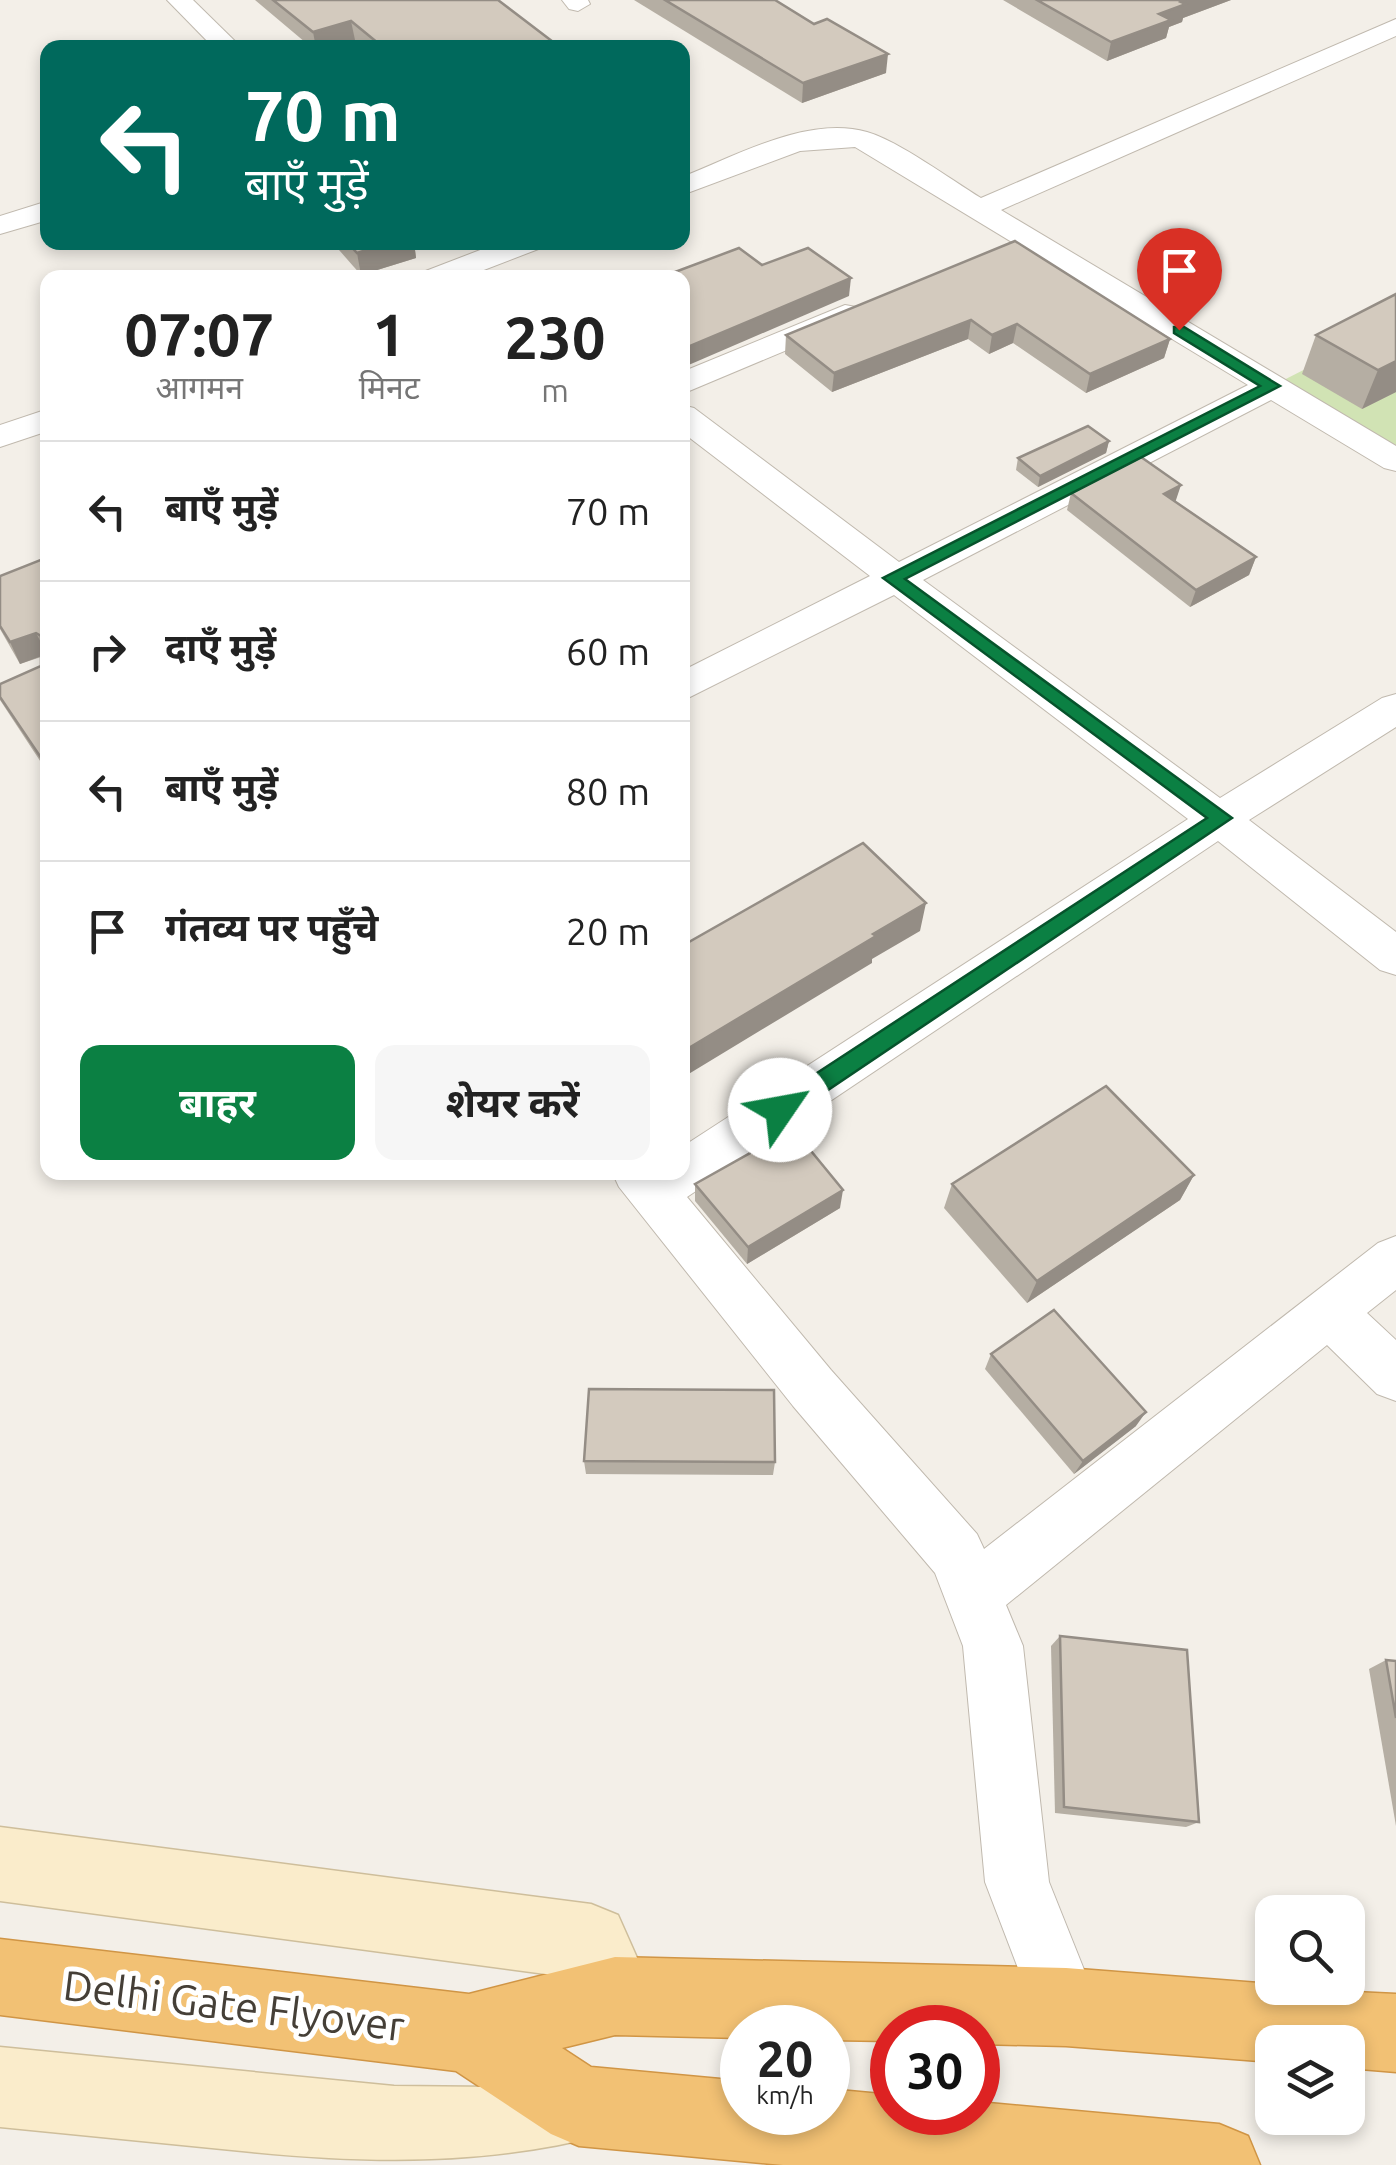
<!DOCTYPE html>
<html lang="hi">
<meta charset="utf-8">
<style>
body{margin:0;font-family:Ubuntu,"Noto Sans Devanagari",sans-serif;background:#f6f6f6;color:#222;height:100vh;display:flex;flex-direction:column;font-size:38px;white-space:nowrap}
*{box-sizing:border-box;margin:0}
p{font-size:32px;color:#767676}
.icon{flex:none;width:55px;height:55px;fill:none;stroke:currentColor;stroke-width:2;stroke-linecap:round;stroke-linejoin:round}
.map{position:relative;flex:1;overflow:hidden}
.details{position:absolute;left:40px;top:270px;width:650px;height:910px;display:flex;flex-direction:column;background:#fff;border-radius:20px;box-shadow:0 5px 15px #0003}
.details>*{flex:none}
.banner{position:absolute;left:40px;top:40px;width:650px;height:210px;border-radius:20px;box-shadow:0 5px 15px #0003;background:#00695c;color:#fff;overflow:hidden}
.buttons{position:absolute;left:1255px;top:1895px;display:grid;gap:20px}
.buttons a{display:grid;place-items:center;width:110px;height:110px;border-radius:20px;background:#fff;box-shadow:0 5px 15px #0003;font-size:50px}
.speed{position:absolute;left:720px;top:2005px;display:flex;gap:20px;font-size:50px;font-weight:700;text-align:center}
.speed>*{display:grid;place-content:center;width:130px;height:130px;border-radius:50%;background:#fff;box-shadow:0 5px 15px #0003;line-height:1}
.speed small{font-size:25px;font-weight:400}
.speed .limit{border:15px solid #d22;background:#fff;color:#111}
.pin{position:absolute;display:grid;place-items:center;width:85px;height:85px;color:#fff;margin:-102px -42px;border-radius:50% 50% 50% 0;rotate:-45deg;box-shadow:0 0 10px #0007}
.pin .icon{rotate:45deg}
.me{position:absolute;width:110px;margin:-55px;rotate:57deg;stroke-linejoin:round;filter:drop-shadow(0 0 8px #0008)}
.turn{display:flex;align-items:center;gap:35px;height:210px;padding:0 40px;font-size:45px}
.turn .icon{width:130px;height:130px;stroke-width:2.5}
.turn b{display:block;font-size:70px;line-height:85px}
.eta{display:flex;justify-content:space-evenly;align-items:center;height:170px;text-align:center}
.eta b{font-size:60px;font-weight:700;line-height:70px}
.action{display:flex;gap:20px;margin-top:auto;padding:20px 40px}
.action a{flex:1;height:115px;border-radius:20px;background:#0b8043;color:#fff;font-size:40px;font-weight:700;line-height:115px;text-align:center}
.action a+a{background:#f6f6f6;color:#222}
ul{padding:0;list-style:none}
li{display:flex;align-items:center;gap:30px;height:140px;padding:0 40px;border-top:2px solid #e0e0e0}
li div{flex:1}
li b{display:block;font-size:38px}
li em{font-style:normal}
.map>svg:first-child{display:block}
.green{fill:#d1e3b4}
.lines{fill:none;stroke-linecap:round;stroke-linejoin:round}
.street-casing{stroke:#c0b9ae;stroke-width:2}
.secondary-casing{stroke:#cebe9b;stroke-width:3}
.highway-casing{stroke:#d09545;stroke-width:3}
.street{fill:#fff;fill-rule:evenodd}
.secondary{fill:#faeccb;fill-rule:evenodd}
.highway{fill:#f2c174;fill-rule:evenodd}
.wall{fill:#b5aea3}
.shaded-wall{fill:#948d85}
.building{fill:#d3cabe;stroke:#948d85;stroke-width:2.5}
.route{fill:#0b8043;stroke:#07532c;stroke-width:2.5}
.labels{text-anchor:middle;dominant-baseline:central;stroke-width:10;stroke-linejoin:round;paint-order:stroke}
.near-street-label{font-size:42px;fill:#453f37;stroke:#fff}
</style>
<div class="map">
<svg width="1396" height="2165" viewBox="0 0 1396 2165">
<rect width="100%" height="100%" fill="#f3efe8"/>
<polygon class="green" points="1396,323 1396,461 1272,386"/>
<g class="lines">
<g class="street-casing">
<g id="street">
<polygon points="167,0 193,0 242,48 214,48"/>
<polygon points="562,0 588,0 590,4 578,11 569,9"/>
<path d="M1396,19v17l-395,174 395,236v25l-12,-3 -113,-68 -348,180 297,218 162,-100 14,-4v33l-147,93 147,112v43l-16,-5 -162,-129 -531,356 144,173 146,164 7,15 394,-306 18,-7v54l-29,23 29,27v61l-19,-7 -50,-49 -321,260 17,41 26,236 50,125 -9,24 -24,9 -24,-9 -57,-149 -22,-236 -28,-73 -142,-167 -174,-219 -7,-15h70v-25l506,-328 -294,-224 -212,106v-30l188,-95 -188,-144v-27l12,3 205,154 349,-177 -393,-238 -55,4 -118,44v-18c54,-21 126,-62 185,-45 32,9 84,48 114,66z"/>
<polygon points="48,201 48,220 0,234 0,216"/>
<polygon points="501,242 545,242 541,248 463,278 419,278 423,272"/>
<polygon points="845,305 856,307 861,314 856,321 682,394 682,372"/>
<polygon points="48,409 48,431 0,447 0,425"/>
</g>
</g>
<g class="secondary-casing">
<g id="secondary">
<polygon points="0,1827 591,1904 618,1915 654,1996 642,2023 615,2035 588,2023 568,1977 0,1901"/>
<path d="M0,2047l394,39 99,1 86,-21 28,12 12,28 -12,28c-117,31 -233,30 -355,18 -84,-8 -168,-17 -252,-25z"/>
</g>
</g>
<g class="highway-casing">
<polygon id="highway" points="0,1939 469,1994 615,1957 1066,1968 1272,1984 1272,1988 1396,1994 1396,2072 1348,2068 1348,2042 1272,2042 1272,2062 1066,2046 978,2044 978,2028 892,2028 892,2041 828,2040 828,2028 742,2028 742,2038 615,2035 562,2048 591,2067 742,2081 742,2112 828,2112 828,2089 892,2095 892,2112 978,2112 978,2102 1219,2124 1248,2136 1260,2165 783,2165 579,2146 551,2134 456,2071 0,2015"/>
</g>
<use href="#street" class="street"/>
<use href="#secondary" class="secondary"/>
<use href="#highway" class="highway"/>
</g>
<g class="wall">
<polygon points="255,0 498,0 561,48 364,48 355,40 329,48 312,48"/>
<polygon points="634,0 775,0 814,24 886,73 802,103"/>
<polygon points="1003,0 1231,0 1183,18 1182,22 1169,27 1166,38 1107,61"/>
<polygon points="1015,241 1170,339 1164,358 1086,393 1013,343 989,354 968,339 832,392 785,354 786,335"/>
<polygon points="332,242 414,242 416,258 361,275"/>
<polygon points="1396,294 1396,392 1362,409 1302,374 1316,335"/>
<polygon points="1109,441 1106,453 1038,487 1016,470 1018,458"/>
<polygon points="1071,493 1176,502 1256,557 1249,575 1190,607 1067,510"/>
<polygon points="48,557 48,773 0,700 0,684 41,666 41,657 20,664 0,629 0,576"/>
<polygon points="1194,1175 1180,1200 1027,1303 944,1208 952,1184"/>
<polygon points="695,1184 840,1208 747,1264 695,1201"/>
<polygon points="991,1354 1136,1426 1074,1474 985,1369"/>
<polygon points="584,1461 775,1462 773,1475 586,1474"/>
<polygon points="1060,1636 1199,1822 1186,1827 1055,1813 1051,1646"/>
<polygon points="1386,1660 1396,1661 1396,1826 1369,1669"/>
</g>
<g class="shaded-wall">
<polygon points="1186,0 1231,0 1183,18 1182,22 1169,27 1166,38 1107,61 1111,42"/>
<polygon points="351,21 355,40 329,48 316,48 313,32"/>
<polygon points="888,54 886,73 802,103 803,83"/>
<polygon points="391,242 414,242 416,258 361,275 357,253"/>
<polygon points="851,278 849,296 684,367 683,349"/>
<polygon points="971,320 968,339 832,392 834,373"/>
<polygon points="1017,324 1013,343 989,354 992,335"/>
<polygon points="1170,339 1164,358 1086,393 1090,374"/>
<polygon points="1396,361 1396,392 1362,409 1378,370"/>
<polygon points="1109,441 1106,453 1038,487 1040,476"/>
<polygon points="1181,485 1175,503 1164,494"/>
<polygon points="1256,557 1249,575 1190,607 1196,590"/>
<polygon points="36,633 47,654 20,664 10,642"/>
<polygon points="926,903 920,931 872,959 872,963 682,1078 682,1052 873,934"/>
<polygon points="1194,1175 1180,1200 1027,1303 1037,1281"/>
<polygon points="843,1190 840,1208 747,1264 748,1247"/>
<polygon points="1146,1412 1136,1426 1074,1474 1083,1461"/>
</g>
<g class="building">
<polygon points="273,0 498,0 561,48 384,48 351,21 313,32"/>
<polygon points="665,0 775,0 814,24 827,19 888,54 803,83"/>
<polygon points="1037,0 1186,0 1181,2 1186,4 1159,14 1171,20 1111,42"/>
<polygon points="1015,241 1170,339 1090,374 1017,324 992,335 971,320 834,373 786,335"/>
<polygon points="347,242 391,242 357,253"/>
<polygon points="739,248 762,265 808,248 851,278 683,349 682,278 659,278"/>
<polygon points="1396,294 1396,361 1378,370 1316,335"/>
<polygon points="1088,426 1109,441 1040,476 1018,458"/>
<polygon points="1141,457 1181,485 1164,494 1256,557 1196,590 1071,493"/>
<polygon points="48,557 48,768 0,697 0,684 41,666 41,636 36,633 10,642 0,626 0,576"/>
<polygon points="863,843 926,903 873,934 876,936 682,1052 682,946"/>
<polygon points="1106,1086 1194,1175 1037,1281 952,1184"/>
<polygon points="793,1129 843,1190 748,1247 695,1184"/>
<polygon points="1054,1310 1146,1412 1083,1461 991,1354"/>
<polygon points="589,1389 774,1390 775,1462 584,1461"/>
<polygon points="1060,1636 1187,1650 1199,1822 1064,1807"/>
<polygon points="1386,1660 1396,1661 1396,1718"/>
</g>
<polygon class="route" points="1174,327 1184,327 1280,386 905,579 1232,818 788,1117 771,1117 768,1110 771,1103 1207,818 883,578 1260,386 1174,333"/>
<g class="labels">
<g class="near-street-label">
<text transform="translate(234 2005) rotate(7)">Delhi Gate Flyover</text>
</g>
</g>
</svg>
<div class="buttons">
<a><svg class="icon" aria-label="search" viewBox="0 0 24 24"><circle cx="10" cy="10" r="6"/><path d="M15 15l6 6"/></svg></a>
<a><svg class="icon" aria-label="layers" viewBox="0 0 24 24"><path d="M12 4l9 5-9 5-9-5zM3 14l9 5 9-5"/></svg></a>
</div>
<div class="speed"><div>20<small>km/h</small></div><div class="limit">30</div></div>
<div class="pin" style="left:1179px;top:330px;background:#d93025"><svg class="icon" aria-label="arrive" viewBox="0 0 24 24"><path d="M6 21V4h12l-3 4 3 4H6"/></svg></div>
<svg class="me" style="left:780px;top:1110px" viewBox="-20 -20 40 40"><circle r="19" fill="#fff"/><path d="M0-13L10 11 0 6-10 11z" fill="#0b8043"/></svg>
<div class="banner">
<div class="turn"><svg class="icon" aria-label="left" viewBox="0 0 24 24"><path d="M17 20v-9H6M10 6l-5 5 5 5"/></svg><div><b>70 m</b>बाएँ मुड़ें</div></div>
</div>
<section class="details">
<div class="eta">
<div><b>07:07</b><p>आगमन</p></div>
<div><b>1</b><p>मिनट</p></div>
<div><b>230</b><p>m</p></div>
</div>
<ul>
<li><svg class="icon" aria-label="left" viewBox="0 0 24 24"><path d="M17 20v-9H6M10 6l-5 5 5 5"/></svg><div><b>बाएँ मुड़ें</b></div><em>70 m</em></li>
<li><svg class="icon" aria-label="right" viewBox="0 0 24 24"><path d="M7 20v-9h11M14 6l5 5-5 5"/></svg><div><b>दाएँ मुड़ें</b></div><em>60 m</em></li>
<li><svg class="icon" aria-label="left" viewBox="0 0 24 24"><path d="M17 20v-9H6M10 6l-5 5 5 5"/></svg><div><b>बाएँ मुड़ें</b></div><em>80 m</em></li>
<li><svg class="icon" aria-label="arrive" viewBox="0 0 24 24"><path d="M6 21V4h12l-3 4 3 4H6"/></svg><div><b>गंतव्य पर पहुँचे</b></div><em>20 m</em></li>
</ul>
<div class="action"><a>बाहर</a><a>शेयर करें</a></div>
</section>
</div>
